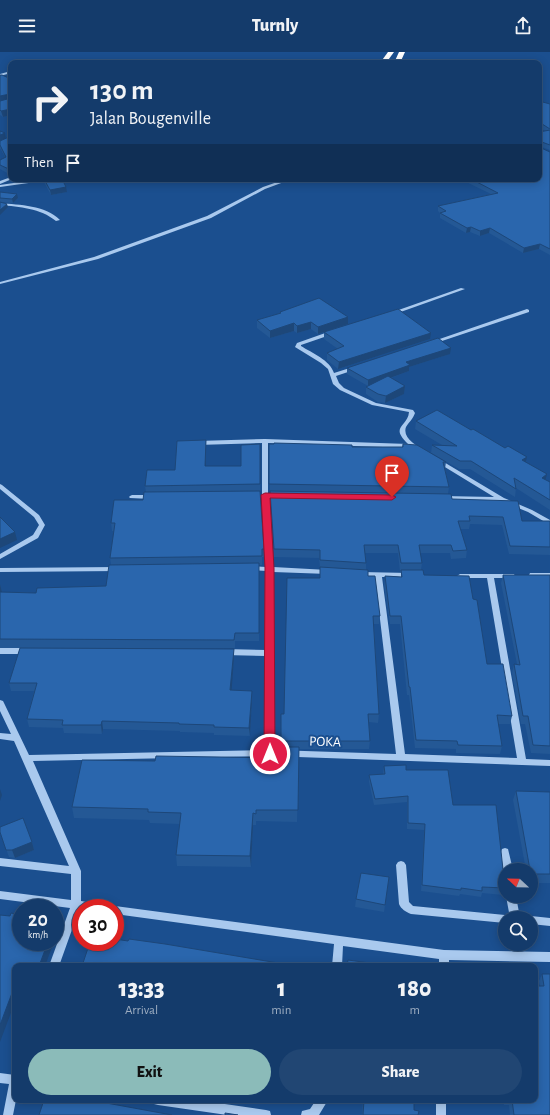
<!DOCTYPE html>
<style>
body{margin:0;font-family:"Alegreya Sans",sans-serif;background:#214673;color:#f1f3f6;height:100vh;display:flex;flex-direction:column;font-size:15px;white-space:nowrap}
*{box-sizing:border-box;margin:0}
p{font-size:13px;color:#9dadc1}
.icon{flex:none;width:22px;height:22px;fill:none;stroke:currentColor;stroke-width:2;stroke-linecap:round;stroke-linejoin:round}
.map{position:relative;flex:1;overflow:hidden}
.drawer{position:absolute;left:12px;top:911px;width:526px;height:140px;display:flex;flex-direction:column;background:#143b6b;border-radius:8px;box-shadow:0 2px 10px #0003,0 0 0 1px #33557e}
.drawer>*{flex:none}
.guide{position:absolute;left:8px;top:8px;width:534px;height:122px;border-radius:8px;box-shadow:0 2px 10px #0003,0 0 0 1px #33557e;background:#143b6b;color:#f1f3f6;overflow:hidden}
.needle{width:26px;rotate:292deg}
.controls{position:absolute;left:498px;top:811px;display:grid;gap:8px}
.controls a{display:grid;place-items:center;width:40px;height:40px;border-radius:50%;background:#143b6b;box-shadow:0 2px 10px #0003,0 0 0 1px #33557e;font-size:20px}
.speed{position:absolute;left:12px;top:847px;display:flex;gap:8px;font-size:20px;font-weight:700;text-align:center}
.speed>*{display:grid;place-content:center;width:52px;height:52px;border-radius:50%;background:#143b6b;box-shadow:0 2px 10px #0003,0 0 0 1px #33557e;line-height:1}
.speed small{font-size:10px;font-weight:400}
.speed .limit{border:6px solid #d22;background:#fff;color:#111}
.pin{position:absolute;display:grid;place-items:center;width:34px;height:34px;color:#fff;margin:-41px -17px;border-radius:50% 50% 50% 0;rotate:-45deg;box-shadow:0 0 4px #0007}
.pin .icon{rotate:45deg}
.me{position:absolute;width:44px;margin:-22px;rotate:0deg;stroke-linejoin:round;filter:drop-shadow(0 0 3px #0008)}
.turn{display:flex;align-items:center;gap:14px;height:84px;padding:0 16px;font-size:18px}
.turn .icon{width:52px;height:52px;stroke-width:2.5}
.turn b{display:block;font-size:28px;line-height:34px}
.then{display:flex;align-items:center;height:38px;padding:0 16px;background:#0003;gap:8px;font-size:15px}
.eta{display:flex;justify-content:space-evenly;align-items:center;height:68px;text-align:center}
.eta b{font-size:24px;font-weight:800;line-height:28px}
.button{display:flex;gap:8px;margin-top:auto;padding:8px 16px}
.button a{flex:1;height:46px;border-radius:24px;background:#8bbbb9;color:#111;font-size:16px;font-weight:800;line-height:46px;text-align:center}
.button a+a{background:#214673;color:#f1f3f6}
header{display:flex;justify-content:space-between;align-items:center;height:52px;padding:0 16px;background:#143b6b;font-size:18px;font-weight:800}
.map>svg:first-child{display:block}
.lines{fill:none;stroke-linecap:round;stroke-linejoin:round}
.minor{fill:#a9c9ee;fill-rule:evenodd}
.highway{fill:#fff;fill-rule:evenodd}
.wall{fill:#245895}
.shaded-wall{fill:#1d4779}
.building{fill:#2a66ad;stroke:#1d4779}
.route{fill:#e11d48;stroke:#92132f}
.labels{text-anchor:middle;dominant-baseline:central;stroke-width:4;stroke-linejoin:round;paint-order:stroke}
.street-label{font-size:14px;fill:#fff;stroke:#1b4f8f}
</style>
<header><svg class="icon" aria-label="menu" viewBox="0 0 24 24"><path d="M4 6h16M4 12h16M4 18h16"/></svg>Turnly<svg class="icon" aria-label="share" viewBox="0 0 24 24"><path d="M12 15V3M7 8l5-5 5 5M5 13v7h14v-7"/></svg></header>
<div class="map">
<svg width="550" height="1063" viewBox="0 0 550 1063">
<rect width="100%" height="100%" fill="#1b4f8f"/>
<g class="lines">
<g class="minor">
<polygon points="11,19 11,21 0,24 0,22"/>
<polygon points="11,125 11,127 12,127 0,132 0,129"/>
<polygon points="41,127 52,127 50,128 0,135 0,133"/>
<polygon points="286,127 292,127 265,137 211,166 98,207 0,232 0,230 94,205 207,164 263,135"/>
<path d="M0,151c20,2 45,2 60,17l-4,1c-16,-13 -36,-14 -56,-16z"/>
<polygon points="461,236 465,237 395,262 390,261"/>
<polygon points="527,257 529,258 529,260 433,292 431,293 428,291"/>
<path d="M331,279l3,2 -1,1 -32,11v1c11,7 29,14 33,27l19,-6h4v2l-21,7 3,7 5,5 32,15 37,7 2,3c-2,6 -6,9 -9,14 -4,11 11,18 17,23l-3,2 -8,-4 -144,-5v52l5,72 55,3 3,2 -3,2 -55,-2 1,178 122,4 -21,-177 -15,-1 -3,-2 3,-2 50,1 3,2 -1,2h-30l23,177 112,4 -30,-180h-27l-3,-2 3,-2h54l1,2 -1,2h-20l32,181 24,1v6l-280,-10 -237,5 48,110v30l23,4 2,3h-25v2h-2l-20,56h-10l21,-58 -70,-9v-8l71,9v-26l-71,-8v-8l69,8 -55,-125 -14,-2v-6l11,1 -11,-23v-11l3,1 1,2 25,52 237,-5v-94l-42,-1 -3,-1 -1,-2 1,-2 3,-1 42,1 1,-79 -17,-1 -3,-2 3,-2 16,1 -4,-72v-52l-65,2 -3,-2 3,-2 68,-2 143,5c-19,-18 0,-17 1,-32l-37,-7 -32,-15 -7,-6 -5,-15 -7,-6 -26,-16 2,-4z"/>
<polygon points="437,406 504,446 532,458 550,468 550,473 528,460 501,449 441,447 440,446 443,444 494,445 435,409 434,408 435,407"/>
<polygon points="0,432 2,433 39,463 45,473 38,486 0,507 0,502 33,483 39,473 34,465 0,437"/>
<polygon points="132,443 152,443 155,445 152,447 130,446 129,445 130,444"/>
<polygon points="118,515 121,517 120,519 0,520 0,516"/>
<polygon points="530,521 550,521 550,525 530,525 529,523"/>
<polygon points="0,596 28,596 31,597 32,599 31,601 28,602 0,602"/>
<path d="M505,796l3,1 5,21h-8v3c-3,-6 -6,-18 -3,-24z"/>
<path d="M401,809l3,1 2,3 3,37 4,4 92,9 3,1 1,2h-4v5l-94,-9c-5,-2 -10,-5 -12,-10l-3,-39 2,-3z"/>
<polygon points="506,844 516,844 520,866 510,866"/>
<polygon points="115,854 444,898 550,900 550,910 449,908 449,914 439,914 439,907 343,894 342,914 332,914 334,892 115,862 115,856 111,856"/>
<polygon points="531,864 550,866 550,874 531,872 531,866 527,866"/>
<polygon points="0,1021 15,1023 15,1048 16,1048 13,1063 3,1063 9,1032 0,1031"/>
<polygon points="153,1048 197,1048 266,1058 270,1059 271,1063 227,1063 158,1053 154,1052"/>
<polygon points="316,1048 328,1048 319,1063 301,1063 302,1059 310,1057"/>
<rect x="436" y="1048" width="10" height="15"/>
</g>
<g class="highway">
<polygon points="388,0 394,0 386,11 380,11"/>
<polygon points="399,0 405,0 400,11 394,11"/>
</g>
</g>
<g class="wall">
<polygon points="0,23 11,27 11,63 3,65 0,63"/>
<polygon points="539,49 550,52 550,98 539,94 539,95 550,100 550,203 539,197 523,201 489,181 480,184 470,180 466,181 440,166 440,161 438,159 438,154 491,142 460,127 539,127 539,80 545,79 539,75"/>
<polygon points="0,79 6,86 11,84 11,123 0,117 0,108 5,105 0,96"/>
<polygon points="44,127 62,127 67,140 51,143 44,130"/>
<polygon points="0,140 18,146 13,151 0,150"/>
<polygon points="280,260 348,265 348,272 329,279 430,287 338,317 327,308 327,301 338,297 324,287 324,280 318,282 311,277 297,281 294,279 270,286 257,276 257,268 280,261"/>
<polygon points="450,302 409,315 409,319 391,326 405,334 404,342 385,351 378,350 366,342 366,335 368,334 347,322 347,316"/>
<polygon points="416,369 526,411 546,428 550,430 550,458 516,436 515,445 470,417 459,417 431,401 432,393 442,393 415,377"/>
<polygon points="206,388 206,414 241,414 260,392 260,439 264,505 262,505 262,513 259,513 259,589 235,589 235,596 35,596 234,605 231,638 252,647 250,684 214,683 214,681 180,680 180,679 103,677 102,682 64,681 63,676 29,675 27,667 34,639 11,639 9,631 20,596 0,596 0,532 2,540 36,541 106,534 111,513 110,506 114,479 112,479 111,471 143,448 146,440 145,434 175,418"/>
<polygon points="269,392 352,395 402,395 403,392 446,410 445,417 449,435 448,442 452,447 522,469 550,469 550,503 509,502 502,473 470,472 469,477 460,477 467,498 466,506 451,507 450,501 420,501 422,511 421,518 424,523 473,547 487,612 512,664 510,672 498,672 502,694 500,702 456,701 456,697 415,696 409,643 407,643 400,572 390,572 384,533 385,524 401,525 401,520 400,520 398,501 365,501 366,511 366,518 368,524 380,564 379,572 374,572 379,662 378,671 369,670 370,689 369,697 299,697 297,770 256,769 256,773 253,773 251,815 177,814 176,803 180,772 150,771 149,768 74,766 72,755 155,709 280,706 281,662 284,662 320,526 320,516 319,506 274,505 270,447"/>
<polygon points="503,523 550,523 550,702 531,701 525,672 521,672 512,621 514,612 517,612 501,531"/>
<polygon points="384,714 406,718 453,753 505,836 503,843 482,841 481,845 460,842 459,844 421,839 424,778 407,777 407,750 374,753 369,730 369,723 383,722"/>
<polygon points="516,739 550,740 550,831 531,831 531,818 526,818 513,748"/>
<polygon points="0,781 32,790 34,798 15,806 9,805"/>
<polygon points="389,825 384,860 355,855 356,847"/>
<polygon points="542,922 550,922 550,1063 510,1063 509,1053 504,1053 503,1048 535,1048 540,934 539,929"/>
<polygon points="363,1048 414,1048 414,1058 418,1063 362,1063"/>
</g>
<g class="shaded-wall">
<polygon points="10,42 11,48 0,50 0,44"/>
<polygon points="11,57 11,63 3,65 1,59"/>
<polygon points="5,81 6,87 0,89 0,83"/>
<polygon points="66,135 67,140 51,143 50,138"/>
<polygon points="17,142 18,146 13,151 12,147"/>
<polygon points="7,152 8,155 0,163 0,158"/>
<polygon points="471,175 470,180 466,181 467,176"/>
<polygon points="490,176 489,181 480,184 480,179"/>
<polygon points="540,192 539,197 523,201 524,196"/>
<polygon points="348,265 348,272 318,282 318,275"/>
<polygon points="311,270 311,277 297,281 297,274"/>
<polygon points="294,271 294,279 270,286 270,279"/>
<polygon points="431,281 430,287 338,317 339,310"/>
<polygon points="451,296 450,302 409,315 409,319 368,334 368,328 406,310"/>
<polygon points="405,334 404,342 385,351 386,344"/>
<polygon points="206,388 206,422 205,414"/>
<polygon points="527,405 525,413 522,408"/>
<polygon points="547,422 545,430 542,426"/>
<polygon points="15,480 17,488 0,496 0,487"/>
<polygon points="0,532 2,540 0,545"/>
<polygon points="234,597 234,605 231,647 230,638"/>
<polygon points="252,639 252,647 250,684 249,676"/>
<polygon points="102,669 103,677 102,682 101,673"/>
<polygon points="0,737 2,743 0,749"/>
<polygon points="253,761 253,773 251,815 250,804"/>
<polygon points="32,790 34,798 15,806 12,798"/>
<polygon points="56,868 58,877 55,887 55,870"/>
<polygon points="48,890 54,890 45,914 39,914"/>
<polygon points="15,933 15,950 0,990 0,973"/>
</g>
<g class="building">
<polygon points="0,23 2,23 11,27 11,43 10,42 0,44"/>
<polygon points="11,46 11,57 1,59 0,58 0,49"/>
<polygon points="539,49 550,52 550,77 539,70"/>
<polygon points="550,78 550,93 539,89 539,80"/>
<polygon points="0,79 5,81 0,83"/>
<polygon points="11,84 11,118 0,113 0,108 6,105 0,93 0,89"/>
<polygon points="539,93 539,95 550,100 550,197 540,192 524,196 490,176 480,179 471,175 467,176 440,161 446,159 438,154 498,141 471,127 539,127"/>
<polygon points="44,127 62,127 66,135 50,138"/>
<polygon points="0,140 17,142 12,147 0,146"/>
<polygon points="0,150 7,152 0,158"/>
<polygon points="319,246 348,265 318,275 311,270 297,274 294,271 270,279 257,268 281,261 280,260"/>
<polygon points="398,257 431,281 339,310 327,301 344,294 324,280"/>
<polygon points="438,286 451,296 406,310 410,313 368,328 347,316"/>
<polygon points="388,324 405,334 386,344 378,342 366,335"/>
<polygon points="437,358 471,378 473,377 505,396 508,394 527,405 522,408 547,422 542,426 550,430 550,448 514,426 516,437 471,409 460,409 432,393 457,394 416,369"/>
<polygon points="206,388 205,414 241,414 241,393 260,392 260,432 145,434 147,418 175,418 177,389"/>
<polygon points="274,391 352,393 352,395 403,395 403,392 417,393 446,410 443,410 449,435 269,432 269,392 274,392"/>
<polygon points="260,439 264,497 262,497 262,504 110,506 115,471 111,471 114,448 143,448 144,440"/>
<polygon points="270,439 451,442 452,447 517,449 518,449 522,469 550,469 550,495 510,494 503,465 469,464 470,469 458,469 467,498 453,499 451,493 419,493 422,511 401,511 398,493 364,493 366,511 320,508 320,498 274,497"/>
<polygon points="0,465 15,480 0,487"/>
<polygon points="259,511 259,581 235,581 234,588 0,587 0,540 36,541 37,536 106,534 109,513"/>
<polygon points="320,515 368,518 368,524 375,524 380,564 373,564 379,662 368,662 370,689 281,689 281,662 284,662 287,526 320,526"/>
<polygon points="401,518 423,518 424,523 469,524 473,547 477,548 487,612 503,612 512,664 497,663 502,694 458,693 457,689 416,688 410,635 409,635 401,564 390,564 385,524 402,525"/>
<polygon points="503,523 550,523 550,694 533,693 528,664 523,664 514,612 520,613"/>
<polygon points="20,596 234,597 230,638 252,639 249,676 214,675 214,673 179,672 179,671 102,669 101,673 62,673 63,668 27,667 37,631 9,631"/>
<polygon points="281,695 299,695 298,758 256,758 256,762 253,761 250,804 176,803 181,761 148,760 148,757 72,755 82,708 155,709 156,704 280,706"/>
<polygon points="406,713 406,718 448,718 453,753 496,753 505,836 482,835 482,839 461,836 461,838 422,833 425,772 408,771 408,744 375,747 369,723 385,722 384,714"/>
<polygon points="516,739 550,740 550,822 531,822 531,818 530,818"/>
<polygon points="23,766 32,790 12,798 6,798 0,780 0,775"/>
<polygon points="361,821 389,825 385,853 356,847"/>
<polygon points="11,861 21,863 21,890 48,890 39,914 15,914 15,933 0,973 0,863 10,864"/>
<polygon points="115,887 128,889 129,887 165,892 296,914 82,914 90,890 115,890"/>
<polygon points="348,908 392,914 347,914"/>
<polygon points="542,922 550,922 550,1063 514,1063 512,1048 535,1048 535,934 544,934"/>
<polygon points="44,1048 90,1048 172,1063 39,1063"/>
<polygon points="364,1048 414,1048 414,1058 419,1059 418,1063 363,1063"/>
<polygon points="225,1061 238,1063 225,1063"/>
</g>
<polygon class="route" points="265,441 392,443 396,445 392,448 270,446 274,516 275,702 273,705 270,706 266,705 264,702 265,516 261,443"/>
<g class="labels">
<g class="street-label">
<text transform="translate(325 690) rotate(2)">POKA</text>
</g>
</g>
</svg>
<div class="controls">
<a><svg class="needle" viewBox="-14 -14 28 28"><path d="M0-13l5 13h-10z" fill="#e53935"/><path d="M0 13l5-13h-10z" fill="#9dadc1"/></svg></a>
<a><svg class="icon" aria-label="search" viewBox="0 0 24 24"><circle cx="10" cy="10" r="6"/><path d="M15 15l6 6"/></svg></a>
</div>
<div class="speed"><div>20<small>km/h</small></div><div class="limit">30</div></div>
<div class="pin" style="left:392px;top:445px;background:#d93025"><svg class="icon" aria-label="arrive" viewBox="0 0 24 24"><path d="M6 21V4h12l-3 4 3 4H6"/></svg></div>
<svg class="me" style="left:270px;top:702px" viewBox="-20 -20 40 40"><circle r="17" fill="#e11d48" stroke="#fff" stroke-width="3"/><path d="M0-11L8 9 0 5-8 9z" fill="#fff"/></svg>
<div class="guide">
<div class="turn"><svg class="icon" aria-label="right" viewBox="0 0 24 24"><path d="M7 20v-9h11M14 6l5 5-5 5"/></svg><div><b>130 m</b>Jalan Bougenville</div></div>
<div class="then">Then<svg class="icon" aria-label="arrive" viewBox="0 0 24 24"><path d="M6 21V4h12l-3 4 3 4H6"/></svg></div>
</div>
<section class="drawer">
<div class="eta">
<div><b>13:33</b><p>Arrival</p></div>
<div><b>1</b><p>min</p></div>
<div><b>180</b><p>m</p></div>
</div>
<div class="button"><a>Exit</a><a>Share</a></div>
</section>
</div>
